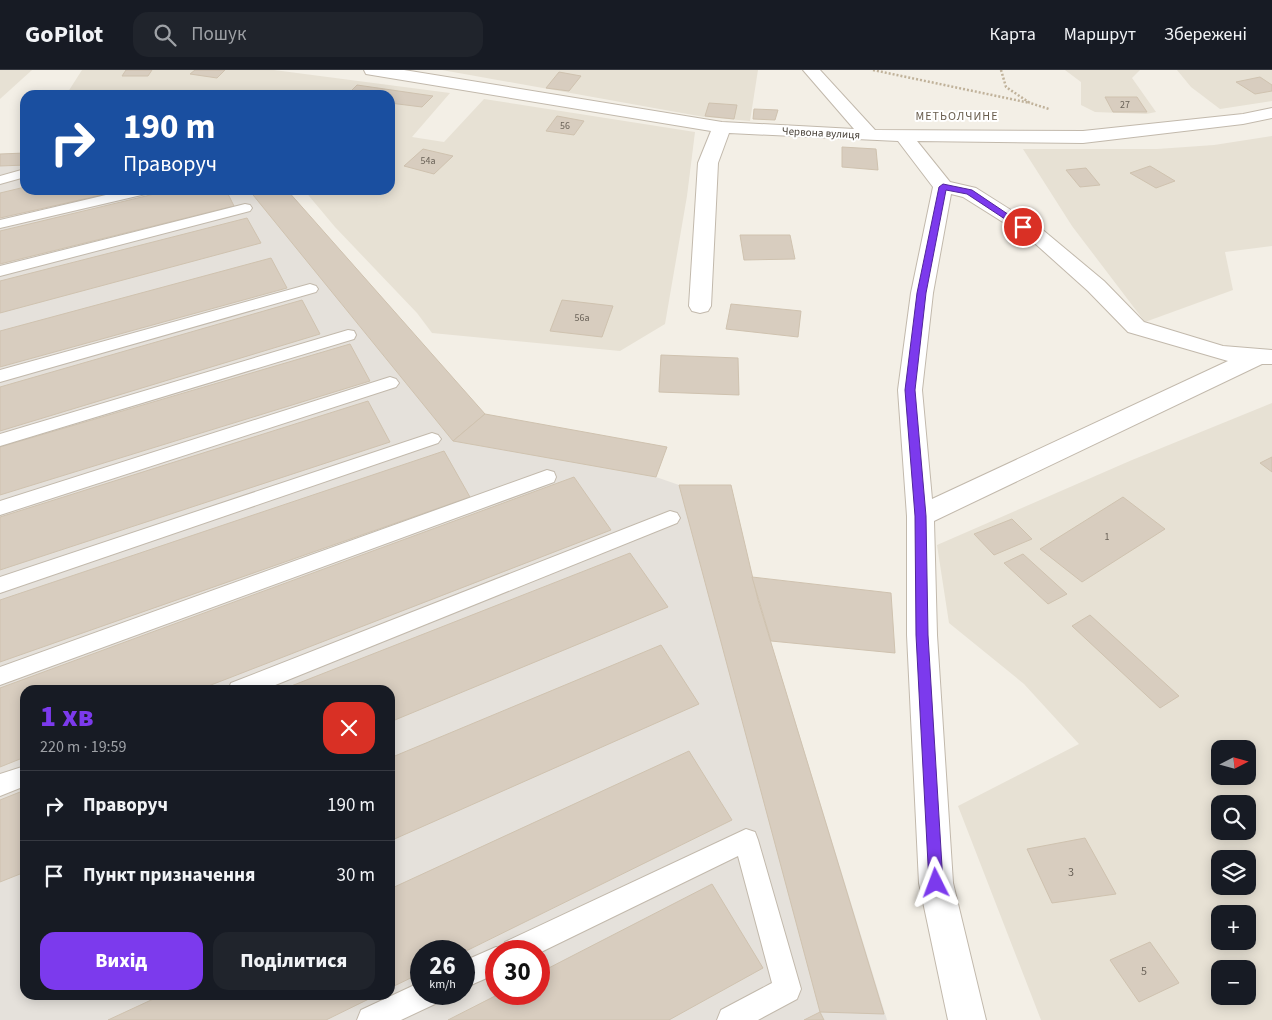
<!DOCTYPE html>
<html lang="uk">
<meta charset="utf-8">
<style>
body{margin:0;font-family:"Source Sans 3",sans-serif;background:#20242c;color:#f1f3f6;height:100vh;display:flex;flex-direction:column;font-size:19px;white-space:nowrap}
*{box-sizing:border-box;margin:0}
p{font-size:16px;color:#9ea1a6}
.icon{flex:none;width:28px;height:28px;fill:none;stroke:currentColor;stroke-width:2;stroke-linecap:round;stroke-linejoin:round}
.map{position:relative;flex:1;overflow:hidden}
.details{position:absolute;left:20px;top:615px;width:375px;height:315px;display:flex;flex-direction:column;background:#171b24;border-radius:15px;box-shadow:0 2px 12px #0003}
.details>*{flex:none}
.hud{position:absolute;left:20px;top:20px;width:375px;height:105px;border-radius:15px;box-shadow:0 2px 12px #0003;background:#1a4fa0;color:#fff;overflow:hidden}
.needle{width:32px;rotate:84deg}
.tools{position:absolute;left:1211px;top:670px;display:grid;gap:10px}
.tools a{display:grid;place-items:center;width:45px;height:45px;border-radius:10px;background:#171b24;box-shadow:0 2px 12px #0003;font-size:25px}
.speed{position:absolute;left:410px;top:870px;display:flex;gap:10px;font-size:25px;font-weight:700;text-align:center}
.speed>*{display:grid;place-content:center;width:65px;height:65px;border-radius:50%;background:#171b24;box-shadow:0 2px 12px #0003;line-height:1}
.speed small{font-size:12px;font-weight:400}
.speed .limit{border:8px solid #d22;background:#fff;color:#111}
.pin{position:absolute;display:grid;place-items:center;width:42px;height:42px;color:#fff;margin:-21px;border:2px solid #fff;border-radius:50%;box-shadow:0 1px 5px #0007}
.me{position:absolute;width:55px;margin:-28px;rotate:357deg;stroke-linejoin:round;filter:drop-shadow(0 0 4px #0008)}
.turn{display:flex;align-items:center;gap:18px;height:105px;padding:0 20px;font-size:22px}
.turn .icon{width:65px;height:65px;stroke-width:2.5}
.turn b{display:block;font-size:35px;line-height:42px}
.round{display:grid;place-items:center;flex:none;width:52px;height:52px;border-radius:15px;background:#20242c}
.overview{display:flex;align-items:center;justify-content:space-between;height:85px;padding:0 20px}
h1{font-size:30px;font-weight:800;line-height:38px;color:#7c3aed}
.primary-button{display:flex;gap:10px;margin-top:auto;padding:10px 20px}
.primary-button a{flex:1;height:58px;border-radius:15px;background:#7c3aed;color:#fff;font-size:20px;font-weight:800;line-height:58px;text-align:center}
.primary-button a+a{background:#20242c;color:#f1f3f6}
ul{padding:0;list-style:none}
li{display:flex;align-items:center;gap:15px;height:70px;padding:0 20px;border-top:1px solid #363941}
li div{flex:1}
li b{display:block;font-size:19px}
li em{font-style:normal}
header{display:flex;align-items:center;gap:30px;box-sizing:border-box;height:70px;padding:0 25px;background:#171b24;border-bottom:1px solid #363941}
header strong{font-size:24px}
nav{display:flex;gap:28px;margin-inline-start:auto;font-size:18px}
.search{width:350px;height:45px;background:#20242c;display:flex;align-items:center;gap:12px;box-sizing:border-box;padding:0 18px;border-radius:15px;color:#9ea1a6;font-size:19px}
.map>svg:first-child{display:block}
.residential{fill:#e7e1d4;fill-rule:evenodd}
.industrial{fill:#e5e1db;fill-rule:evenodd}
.building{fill:#d8cdbf;stroke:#cfc2af}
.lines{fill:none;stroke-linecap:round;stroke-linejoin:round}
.service-casing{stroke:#c2b9ac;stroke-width:2}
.minor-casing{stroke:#c2b9ac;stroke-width:2}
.path{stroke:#c0b29a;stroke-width:2.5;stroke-dasharray:2 2;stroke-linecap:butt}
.service{fill:#fff;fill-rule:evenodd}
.minor{fill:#fff;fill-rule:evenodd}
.route{fill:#7c3aed;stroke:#51269a}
.labels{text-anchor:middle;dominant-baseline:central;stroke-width:4;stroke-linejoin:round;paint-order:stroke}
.number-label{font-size:10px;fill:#6a6258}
.far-street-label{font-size:11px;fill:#463f36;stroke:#fff}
.far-quarter-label{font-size:12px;letter-spacing:1px;fill:#695d4d;stroke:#fff}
.near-number-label{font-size:12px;fill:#6a6258}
</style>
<header>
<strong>GoPilot</strong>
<div class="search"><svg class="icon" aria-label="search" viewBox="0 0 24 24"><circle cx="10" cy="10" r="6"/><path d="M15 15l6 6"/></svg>Пошук</div>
<nav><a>Карта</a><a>Маршрут</a><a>Збережені</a></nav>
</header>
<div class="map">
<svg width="1272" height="950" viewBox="0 0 1272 950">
<rect width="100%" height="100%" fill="#f3efe6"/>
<g class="residential">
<polygon points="0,0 32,0 0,29"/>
<polygon points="82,0 274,0 450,23 412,67 444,72 484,29 695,62 687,126 665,254 620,281 432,263 417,243 335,157 304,120 390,120 390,25 66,25"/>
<polygon points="442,0 758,0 750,51 704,47"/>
<polygon points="1065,0 1140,0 1132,8 1156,42 1146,44 1095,42 1081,35 1081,12"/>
<polygon points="1177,0 1272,0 1272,31 1220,39 1191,17"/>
<polygon points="1272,66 1272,176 1225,182 1233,220 1145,252 1072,156 1023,79 1157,79 1214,75"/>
<path d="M1272,333v617h-231l-83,-214 121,-62 -55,-60 -75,-61 -12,-78 195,-85zM1220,679h28v27h-28zM1220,734h28v27h-28zM1220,789h28v27h-28zM1220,844h28v27h-28zM1220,899h28v27h-28z"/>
</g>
<path class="industrial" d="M25,83v37h262l198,224 182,33 -11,30 23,8h52l27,115 129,420h-887v-866zM25,620h365v305h-365zM421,881h43v43h-43zM496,881h43v43h-43z"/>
<g class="building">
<polygon points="126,0 152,0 148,6 122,6"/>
<polygon points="195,0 225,0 217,8 190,4"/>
<polygon points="559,2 581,6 569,21 546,18"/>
<polygon points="1260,7 1272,15 1272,21 1255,24 1236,12"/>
<polygon points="357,15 433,26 422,37 390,33 390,25 347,25"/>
<polygon points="1105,27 1137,27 1147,42 1113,42"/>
<polygon points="709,33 737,35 734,49 705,46"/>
<polygon points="754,39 778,40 775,50 753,49"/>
<polygon points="557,46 584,51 574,65 546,61"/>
<polygon points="842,77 876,79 878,100 842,97"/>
<polygon points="423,79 453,86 434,104 404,96"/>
<polygon points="25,83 25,95 0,96 0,84"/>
<polygon points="1150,96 1175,111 1156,118 1130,103"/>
<polygon points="1086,98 1100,115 1080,117 1066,100"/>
<polygon points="25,117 25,120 124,120 0,148 0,123"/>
<polygon points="171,120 226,120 234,136 0,194 0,161"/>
<polygon points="249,120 287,120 485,344 453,371"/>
<polygon points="247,148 261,173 0,243 0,211"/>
<polygon points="740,165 790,165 795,189 744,190"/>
<polygon points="271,188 287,218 0,297 0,261"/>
<polygon points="302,230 320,264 0,361 0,317"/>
<polygon points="562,230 613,236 602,267 550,261"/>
<polygon points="731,234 801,241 798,267 726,259"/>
<polygon points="350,274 370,311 0,425 0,377"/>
<polygon points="661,285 738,288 739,325 659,322"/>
<polygon points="368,331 390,372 0,500 0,447"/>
<polygon points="485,344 667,377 656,407 453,371"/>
<polygon points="444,381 470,427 0,592 0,530"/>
<polygon points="1272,387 1272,402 1260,393"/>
<polygon points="574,407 611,460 198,620 25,620 25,687 0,697 0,618"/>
<polygon points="679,415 731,415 758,530 884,944 820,942"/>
<polygon points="1123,427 1165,459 1082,512 1040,479"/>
<polygon points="1012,449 1032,469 994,485 974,464"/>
<polygon points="630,483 668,537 390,652 390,620 281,620"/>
<polygon points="1023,484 1067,524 1048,534 1004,493"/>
<polygon points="752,507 891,523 895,583 771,571"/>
<polygon points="1090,545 1179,626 1160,638 1072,556"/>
<polygon points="661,575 699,634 390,771 390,688"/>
<polygon points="689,681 732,750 464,882 421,881 421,903 390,918 390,819"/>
<polygon points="25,720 25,802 0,812 0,730"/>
<polygon points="1085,768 1116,824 1052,833 1027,779"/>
<polygon points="712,814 763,898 669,950 448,950 499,924 539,924 539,903"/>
<polygon points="1150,872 1179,913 1139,932 1110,890"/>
<polygon points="162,925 377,925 326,950 108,950"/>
<polygon points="820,942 824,950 804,950"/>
</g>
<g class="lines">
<g class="service-casing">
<g id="service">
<polygon points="25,99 25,107 0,114 0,106"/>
<polygon points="127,120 152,120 150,123 0,158 0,150"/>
<polygon points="245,134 250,135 252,138 250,141 0,206 0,196"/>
<polygon points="310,214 316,216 318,219 316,222 0,312 0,300"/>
<polygon points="348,260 354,261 356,265 354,269 0,376 0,364"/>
<polygon points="390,307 396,309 399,313 396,317 0,445 0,431"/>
<polygon points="432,363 438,365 441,369 438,373 0,523 0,507"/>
<polygon points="547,400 554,402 556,407 554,412 0,615 0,597"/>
<polygon points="670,441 677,443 680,448 677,453 263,620 228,620 231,613"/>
<polygon points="25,696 25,716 0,726 0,704"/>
<polygon points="746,759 755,762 758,770 801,919 797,929 758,950 717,950 721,940 772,913 738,786 539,883 539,881 496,881 496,904 464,918 464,891 496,877 502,879 505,872"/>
<polygon points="421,912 421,924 439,924 435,934 401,950 357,950 361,940"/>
</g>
</g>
<g class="minor-casing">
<path id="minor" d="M364,0h40l318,52 132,7 -51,-59h17l55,60 208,1 160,-17 29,-6v10l-29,6 -160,19 -166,-2 33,41 26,6 68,43 60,50 40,41 79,24 49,4v14h-10l-328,157 3,114 16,248 33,137h-38l-29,-137 -12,-248v-119l-9,-126 13,-97 22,-106 -35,-46 -169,-8 -11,30 -7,143 -3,5 -8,2 -8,-2 -3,-5 9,-143 13,-32 -339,-56 -6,-1zM951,124l12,3 67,42 58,52 40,41 100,29 -296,138 -10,-109 11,-97z"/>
</g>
<g class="path">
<polyline points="873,0 1030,33"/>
<polyline points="1001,0 1006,17 1030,33 1049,39"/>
</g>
<use href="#service" class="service"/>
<use href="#minor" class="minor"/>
</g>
<polygon class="route" points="943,114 972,120 1027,157 1020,159 967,124 946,120 926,223 915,320 926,446 928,565 943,813 941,818 936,820 931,818 929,813 916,565 915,446 905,320 917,223 939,117"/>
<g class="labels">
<g class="number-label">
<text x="1125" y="35">27</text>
<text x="565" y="56">56</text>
<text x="428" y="91">54а</text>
<text x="582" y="248">56а</text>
<text x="1107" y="467">1</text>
</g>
<g class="far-street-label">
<text transform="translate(821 63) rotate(3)">Червона вулиця</text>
</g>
<g class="far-quarter-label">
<text x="957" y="46">МЕТЬОЛЧИНЕ</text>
</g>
<g class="near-number-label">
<text x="1071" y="802">3</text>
<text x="1144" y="901">5</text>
</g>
</g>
</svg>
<div class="tools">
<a><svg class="needle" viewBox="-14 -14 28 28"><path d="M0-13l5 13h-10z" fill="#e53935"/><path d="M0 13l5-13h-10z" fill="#9ea1a6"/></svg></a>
<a><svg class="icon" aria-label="search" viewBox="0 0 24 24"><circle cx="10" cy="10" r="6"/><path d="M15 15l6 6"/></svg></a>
<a><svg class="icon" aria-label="layers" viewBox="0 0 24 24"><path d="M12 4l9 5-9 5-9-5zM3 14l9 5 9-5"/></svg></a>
<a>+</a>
<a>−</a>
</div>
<div class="speed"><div>26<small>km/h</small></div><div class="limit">30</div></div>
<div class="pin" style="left:1023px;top:157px;background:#d93025"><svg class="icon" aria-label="arrive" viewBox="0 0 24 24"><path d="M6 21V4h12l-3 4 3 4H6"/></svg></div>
<svg class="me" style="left:936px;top:813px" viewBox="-20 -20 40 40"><path d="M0-17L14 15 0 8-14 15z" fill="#7c3aed" stroke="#fff" stroke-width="4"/></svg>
<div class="hud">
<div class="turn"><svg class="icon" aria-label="right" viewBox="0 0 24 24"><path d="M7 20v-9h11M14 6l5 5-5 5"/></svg><div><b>190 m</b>Праворуч</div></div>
</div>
<section class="details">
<div class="overview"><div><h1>1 хв</h1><p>220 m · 19:59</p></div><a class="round" style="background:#d93025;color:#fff"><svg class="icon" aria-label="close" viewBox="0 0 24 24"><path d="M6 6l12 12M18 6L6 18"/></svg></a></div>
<ul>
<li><svg class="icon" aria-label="right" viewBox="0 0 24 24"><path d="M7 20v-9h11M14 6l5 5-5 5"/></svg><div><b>Праворуч</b></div><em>190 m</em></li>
<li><svg class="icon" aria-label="arrive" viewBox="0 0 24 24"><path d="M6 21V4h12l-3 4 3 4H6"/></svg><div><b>Пункт призначення</b></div><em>30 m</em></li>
</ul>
<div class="primary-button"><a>Вихід</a><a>Поділитися</a></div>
</section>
</div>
